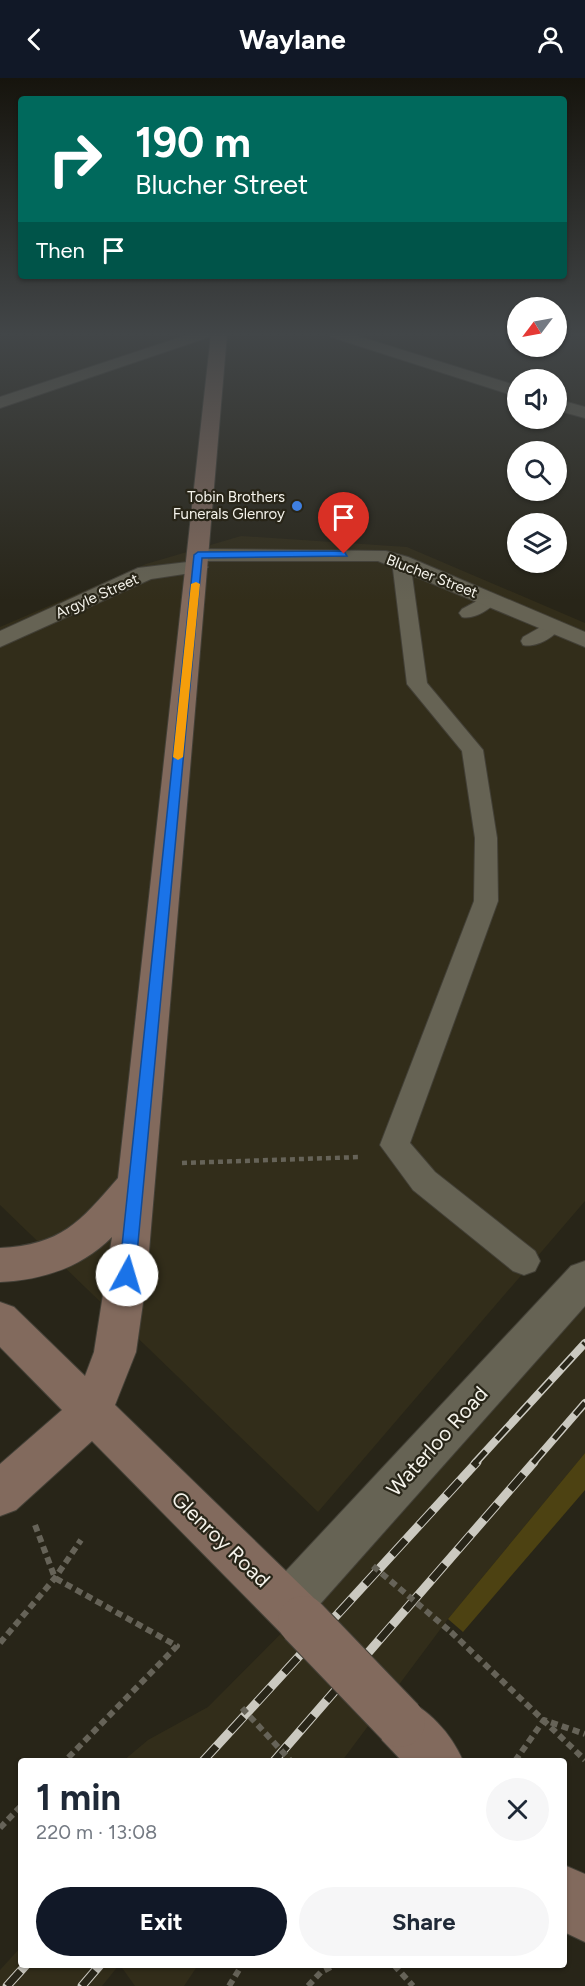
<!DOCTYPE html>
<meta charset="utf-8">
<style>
body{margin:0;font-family:Figtree,sans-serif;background:#f6f6f7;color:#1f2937;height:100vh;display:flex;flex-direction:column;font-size:22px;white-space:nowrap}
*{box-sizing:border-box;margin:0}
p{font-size:20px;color:#747a83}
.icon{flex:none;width:33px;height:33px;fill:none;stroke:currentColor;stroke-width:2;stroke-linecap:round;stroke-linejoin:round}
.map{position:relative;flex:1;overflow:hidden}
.sheet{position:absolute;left:18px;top:1680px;width:549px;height:210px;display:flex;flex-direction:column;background:#fff;border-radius:6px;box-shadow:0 2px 4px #0004}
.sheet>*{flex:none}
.banner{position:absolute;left:18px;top:18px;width:549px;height:183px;border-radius:6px;box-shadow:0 2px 4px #0004;background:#00695c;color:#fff;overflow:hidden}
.needle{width:39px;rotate:238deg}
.fabs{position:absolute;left:507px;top:219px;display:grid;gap:12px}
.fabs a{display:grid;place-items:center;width:60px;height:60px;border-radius:50%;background:#fff;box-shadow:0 2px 4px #0004;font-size:30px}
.pin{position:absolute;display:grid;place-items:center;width:51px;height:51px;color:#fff;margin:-62px -26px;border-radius:50% 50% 50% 0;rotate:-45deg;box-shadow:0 0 6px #0007}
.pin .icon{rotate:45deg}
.me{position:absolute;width:66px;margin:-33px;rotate:6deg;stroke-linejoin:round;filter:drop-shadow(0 0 4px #0008)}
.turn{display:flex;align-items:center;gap:21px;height:126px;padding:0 18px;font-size:27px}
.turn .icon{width:78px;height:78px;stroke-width:2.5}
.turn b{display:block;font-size:42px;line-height:51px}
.then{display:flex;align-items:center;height:57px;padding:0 18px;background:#0003;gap:12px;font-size:22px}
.round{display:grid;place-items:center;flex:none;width:63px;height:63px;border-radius:32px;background:#f6f6f7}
.head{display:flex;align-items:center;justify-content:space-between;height:102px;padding:0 18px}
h1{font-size:36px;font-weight:700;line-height:45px}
.cta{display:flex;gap:12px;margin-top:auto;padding:12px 18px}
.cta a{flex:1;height:69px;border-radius:36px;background:#111827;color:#fff;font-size:24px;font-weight:700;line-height:69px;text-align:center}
.cta a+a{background:#f6f6f7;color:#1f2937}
header{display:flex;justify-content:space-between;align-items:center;height:78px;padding:0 18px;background:#111827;color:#fff;font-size:27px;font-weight:700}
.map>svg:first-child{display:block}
.built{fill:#322d1a}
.green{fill:#4d4212}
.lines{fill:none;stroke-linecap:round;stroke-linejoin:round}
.lane-casing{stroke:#434037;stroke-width:2}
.street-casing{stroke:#434037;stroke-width:2}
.secondary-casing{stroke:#434037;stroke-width:2}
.path-far1{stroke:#666358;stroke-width:4.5;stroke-dasharray:5 4;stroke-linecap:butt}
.path{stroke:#666358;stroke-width:6;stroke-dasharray:7 4.5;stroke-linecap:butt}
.lane{fill:#666354;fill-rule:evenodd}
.street{fill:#666354;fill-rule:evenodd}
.secondary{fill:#826a5d;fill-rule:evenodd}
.rail-far1-casing{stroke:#cbc9c0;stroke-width:8}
.rail-casing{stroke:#cbc9c0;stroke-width:9}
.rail-far1{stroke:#282518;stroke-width:5;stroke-dasharray:16;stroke-linecap:butt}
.rail{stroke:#282518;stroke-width:7;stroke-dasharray:20;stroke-linecap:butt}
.secondary-bridge-casing{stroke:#434037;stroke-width:52;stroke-linecap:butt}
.path-bridge{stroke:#666358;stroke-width:6;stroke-dasharray:7 4.5;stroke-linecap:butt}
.secondary-bridge{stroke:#826a5d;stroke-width:50}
.route{fill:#1a73e8;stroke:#114b97;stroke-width:1.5}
.slow{fill:#f59e0b}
.shop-dot{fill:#3f7fe0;stroke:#282518;stroke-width:2}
.labels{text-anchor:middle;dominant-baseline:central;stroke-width:4.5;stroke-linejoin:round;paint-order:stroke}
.far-poi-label{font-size:15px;fill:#f5f3eb;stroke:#282518;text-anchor:end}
.far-street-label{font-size:15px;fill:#f5f3eb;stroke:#282518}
.near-street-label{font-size:21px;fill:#f5f3eb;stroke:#282518}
</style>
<header><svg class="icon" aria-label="back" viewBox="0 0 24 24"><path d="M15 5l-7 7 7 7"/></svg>Waylane<svg class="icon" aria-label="person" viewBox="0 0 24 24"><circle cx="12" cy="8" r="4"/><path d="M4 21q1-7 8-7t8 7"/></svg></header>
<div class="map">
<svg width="585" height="1908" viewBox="0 0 585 1908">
<rect width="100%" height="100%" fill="#282518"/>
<g class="built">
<polygon points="241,458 407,469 585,545 585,1123 318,1434 0,1127 0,549 146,486"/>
<polygon points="585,1215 585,1375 448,1541 342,1683 123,1683 148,1662 208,1629 388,1448"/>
<polygon points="21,1869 21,1887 119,1887 102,1908 0,1908 0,1892"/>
<polygon points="120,1887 198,1887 184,1908 135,1908"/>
</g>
<polygon class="green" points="585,1375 585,1412 463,1554 448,1541"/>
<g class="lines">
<g class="lane-casing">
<g id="lane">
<polygon points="401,478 410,483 427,605 483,672 497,760 498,823 410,1065 435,1094 535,1173 540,1183 535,1193 524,1197 513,1193 413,1112 380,1067 474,823 475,760 462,673 407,606 392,483"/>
<path d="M490,516l6,1 3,4c-8,10 -25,21 -37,18l-3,-4 3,-4z"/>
<path d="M553,542l7,2 2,4c-7,11 -26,22 -39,19l-2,-4 2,-4z"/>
</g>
</g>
<g class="street-casing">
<g id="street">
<polygon points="190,256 212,256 209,259 0,330 0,319"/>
<polygon points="329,256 351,256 518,308 518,319 331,259"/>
<polygon points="556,321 585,329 585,340 556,332"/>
<polygon points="198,471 386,473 408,479 585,554 585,569 378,483 199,483 208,489 204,493 151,501 0,569 0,553 138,490 196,483 188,477 191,473"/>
<polygon points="585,1183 585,1228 305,1543 288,1550 271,1543 264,1526 271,1509 571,1188"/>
</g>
</g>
<g class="secondary-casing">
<g id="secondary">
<path d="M211,256h16l-80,941 -11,77 -21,53 205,199 7,17 -7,17 -17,7 -17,-7 -194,-197 -76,69 -16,6v-52l62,-54 -62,-63v-45l14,5 71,69 9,-24 18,-115c-31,31 -70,43 -112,45v-34c61,-3 80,-26 118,-70z"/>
<path d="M400,1619c28,11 51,36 63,64h-61l-20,-21 -7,-18 7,-18z"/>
<polygon points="564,1787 585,1796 585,1864 564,1854"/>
</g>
</g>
<polyline class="path-far1" points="182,1085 361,1079"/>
<g class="path">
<polyline points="35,1447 55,1500 177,1568 65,1683"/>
<polyline points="451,1554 585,1682"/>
<polyline points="0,1565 55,1500 81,1462"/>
<polyline points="515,1683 544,1642 585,1656"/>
<polyline points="0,1750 21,1728"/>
<polyline points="394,1887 413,1908"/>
<polyline points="229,1908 242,1887"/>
<polyline points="308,1908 321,1894 335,1887"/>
</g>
<use href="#lane" class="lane"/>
<use href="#street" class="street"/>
<use href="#secondary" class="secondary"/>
<g class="rail-far1-casing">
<g id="rail-far1">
<polyline points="475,1385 585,1265"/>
<polyline points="533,1385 585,1325"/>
</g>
</g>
<g class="rail-casing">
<g id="rail">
<polyline points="203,1683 477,1384"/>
<polyline points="274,1683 534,1384"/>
<polyline points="7,1908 26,1887"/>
<polyline points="82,1908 100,1887"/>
</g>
</g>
<use href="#rail-far1" class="rail-far1"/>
<use href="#rail" class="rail"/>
<g class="secondary-bridge-casing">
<polyline id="secondary-bridge" points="303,1543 400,1644"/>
</g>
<g class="path-bridge">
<polyline points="373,1488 451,1554"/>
<polyline points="242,1630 291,1683"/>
</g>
<use href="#secondary-bridge" class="secondary-bridge"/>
</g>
<linearGradient id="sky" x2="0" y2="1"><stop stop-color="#16140d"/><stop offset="0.49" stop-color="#424648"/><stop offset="1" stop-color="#424648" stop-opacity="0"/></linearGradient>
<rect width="585" height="523" fill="url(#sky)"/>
<polygon class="route" points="344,473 347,478 202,480 135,1197 132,1202 127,1204 121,1202 119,1197 194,477 198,474"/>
<polygon class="slow" points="196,504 200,506 183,679 178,682 173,679 191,506"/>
<circle class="shop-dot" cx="297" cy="428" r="6"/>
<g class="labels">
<g class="far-poi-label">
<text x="285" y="419">Tobin Brothers<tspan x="285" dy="17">Funerals Glenroy</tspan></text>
</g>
<g class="far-street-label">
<text transform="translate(432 498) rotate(21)">Blucher Street</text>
<text transform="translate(97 518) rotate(-24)">Argyle Street</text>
</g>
<g class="near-street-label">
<text transform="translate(437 1363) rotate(-48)">Waterloo Road</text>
<text transform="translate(221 1461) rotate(44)">Glenroy Road</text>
</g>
</g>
</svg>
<div class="fabs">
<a><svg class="needle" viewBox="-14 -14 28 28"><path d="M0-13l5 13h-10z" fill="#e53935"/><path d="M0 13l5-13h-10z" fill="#747a83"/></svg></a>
<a><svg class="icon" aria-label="sound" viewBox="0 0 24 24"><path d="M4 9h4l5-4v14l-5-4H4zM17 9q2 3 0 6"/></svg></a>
<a><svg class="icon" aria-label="search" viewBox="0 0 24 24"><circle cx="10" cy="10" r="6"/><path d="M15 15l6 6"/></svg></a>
<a><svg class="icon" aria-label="layers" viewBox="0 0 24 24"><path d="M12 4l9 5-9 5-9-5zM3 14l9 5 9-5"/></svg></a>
</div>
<div class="pin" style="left:344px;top:476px;background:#d93025"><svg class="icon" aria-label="arrive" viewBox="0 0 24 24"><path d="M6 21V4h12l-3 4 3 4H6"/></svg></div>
<svg class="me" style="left:127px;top:1197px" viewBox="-20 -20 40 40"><circle r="19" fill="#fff"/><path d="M0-13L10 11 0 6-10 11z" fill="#1a73e8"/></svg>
<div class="banner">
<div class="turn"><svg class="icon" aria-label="right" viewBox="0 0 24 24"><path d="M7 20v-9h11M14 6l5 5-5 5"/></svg><div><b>190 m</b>Blucher Street</div></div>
<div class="then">Then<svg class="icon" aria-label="arrive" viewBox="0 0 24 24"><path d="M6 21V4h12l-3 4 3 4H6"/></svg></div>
</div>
<section class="sheet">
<div class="head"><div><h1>1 min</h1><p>220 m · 13:08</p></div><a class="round"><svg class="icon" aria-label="close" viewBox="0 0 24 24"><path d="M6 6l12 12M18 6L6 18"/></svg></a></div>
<div class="cta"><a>Exit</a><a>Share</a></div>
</section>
</div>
